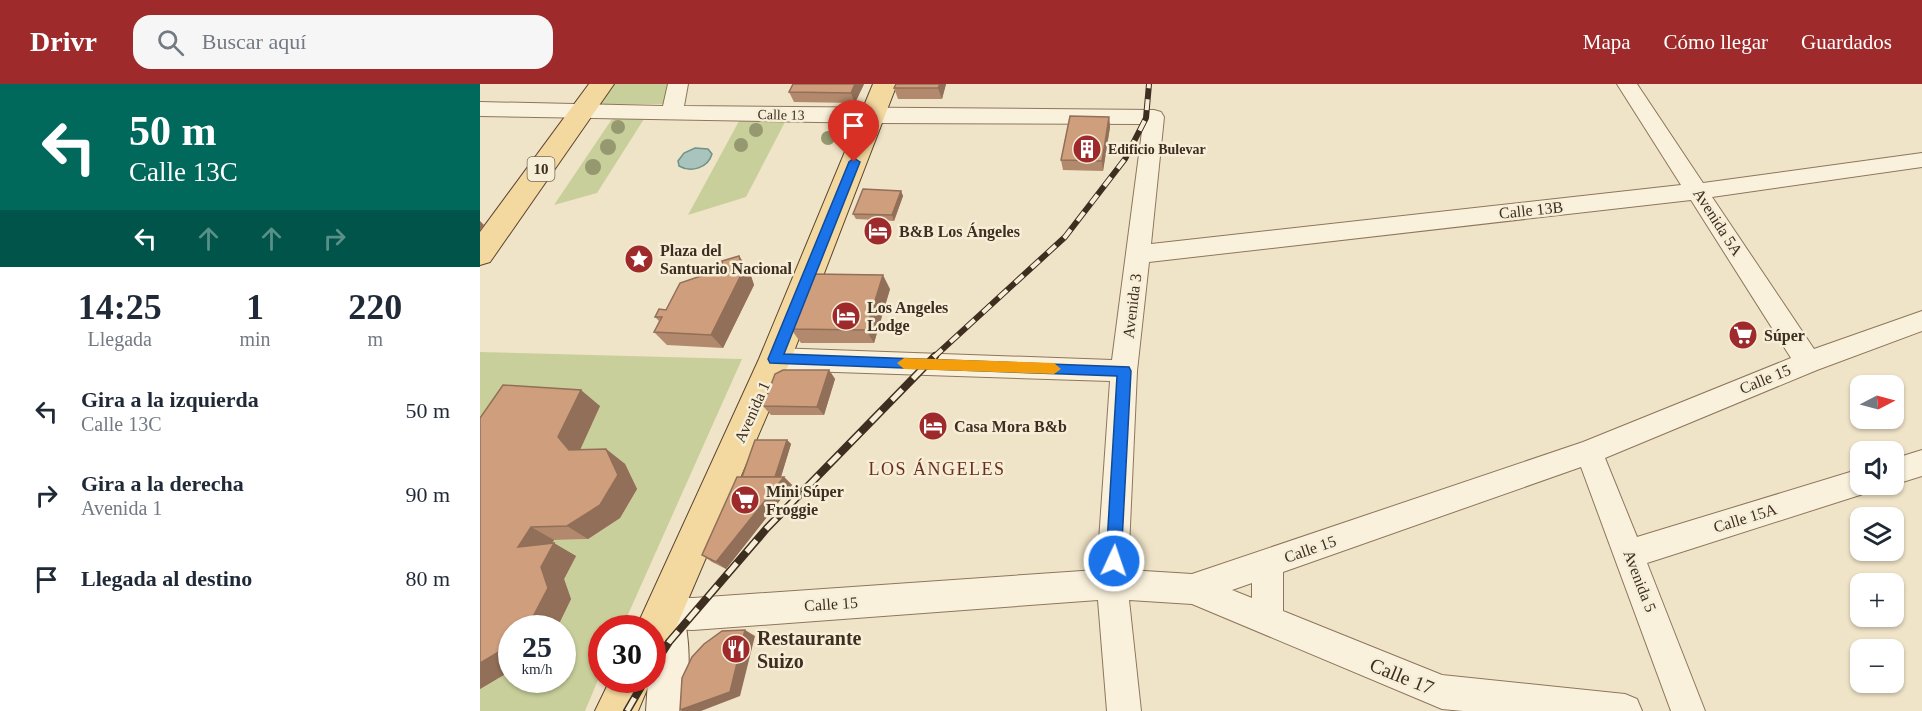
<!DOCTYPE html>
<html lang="es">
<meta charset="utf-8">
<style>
body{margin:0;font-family:"Times New Roman",serif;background:#f6f6f7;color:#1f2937;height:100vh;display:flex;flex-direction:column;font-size:22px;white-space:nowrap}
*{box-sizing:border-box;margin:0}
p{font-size:20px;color:#747a83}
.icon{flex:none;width:33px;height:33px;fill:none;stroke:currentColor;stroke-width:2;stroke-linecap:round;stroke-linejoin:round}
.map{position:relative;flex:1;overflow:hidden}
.sheet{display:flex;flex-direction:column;background:#fff;width:480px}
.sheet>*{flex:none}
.guide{background:#00695c;color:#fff;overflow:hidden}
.needle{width:39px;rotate:84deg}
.tools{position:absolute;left:1370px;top:291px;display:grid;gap:12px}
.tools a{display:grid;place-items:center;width:54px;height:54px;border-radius:12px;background:#fff;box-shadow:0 2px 4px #0004;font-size:30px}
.speed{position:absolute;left:18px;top:531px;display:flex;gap:12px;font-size:30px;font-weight:700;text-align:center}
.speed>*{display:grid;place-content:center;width:78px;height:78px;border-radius:50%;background:#fff;box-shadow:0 2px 4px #0004;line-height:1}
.speed small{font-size:15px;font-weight:400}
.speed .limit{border:9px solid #d22;background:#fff;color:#111}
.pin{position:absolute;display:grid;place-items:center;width:51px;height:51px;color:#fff;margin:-62px -26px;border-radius:50% 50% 50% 0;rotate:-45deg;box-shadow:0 0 6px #0007}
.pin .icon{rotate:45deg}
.me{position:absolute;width:66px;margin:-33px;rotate:3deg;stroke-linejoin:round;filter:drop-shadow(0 0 4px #0008)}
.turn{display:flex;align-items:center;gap:21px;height:126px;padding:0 30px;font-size:27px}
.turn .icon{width:78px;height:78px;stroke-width:2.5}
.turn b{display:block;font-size:42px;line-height:51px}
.lanes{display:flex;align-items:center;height:57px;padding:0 30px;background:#0003;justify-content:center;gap:30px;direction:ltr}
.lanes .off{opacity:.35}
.eta{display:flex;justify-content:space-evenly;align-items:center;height:102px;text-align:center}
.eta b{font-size:36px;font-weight:700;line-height:42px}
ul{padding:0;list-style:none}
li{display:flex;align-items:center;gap:18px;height:84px;padding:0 30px}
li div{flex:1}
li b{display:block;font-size:22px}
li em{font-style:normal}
header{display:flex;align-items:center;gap:36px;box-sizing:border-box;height:84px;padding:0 30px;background:#9e2a2b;color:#fff}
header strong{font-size:28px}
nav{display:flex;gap:33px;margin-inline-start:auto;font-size:21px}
.search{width:420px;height:54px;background:#f6f6f7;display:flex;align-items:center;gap:15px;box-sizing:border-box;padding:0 21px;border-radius:18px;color:#747a83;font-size:22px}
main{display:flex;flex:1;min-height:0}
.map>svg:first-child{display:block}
.green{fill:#c9cf9b}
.water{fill:#a9c4bc;stroke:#6f938a;stroke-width:1.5}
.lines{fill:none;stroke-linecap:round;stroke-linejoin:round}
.street-casing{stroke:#8d765c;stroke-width:2}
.secondary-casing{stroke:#6f573f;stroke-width:2}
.primary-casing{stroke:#5b4430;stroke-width:2}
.street{fill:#faf1dc;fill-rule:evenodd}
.secondary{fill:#faf1dc;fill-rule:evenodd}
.primary{fill:#f3d9a0;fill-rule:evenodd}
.rail-far1-casing{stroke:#3d2e20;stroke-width:6}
.rail-casing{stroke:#3d2e20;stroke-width:8}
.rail-far1{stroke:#f7eed8;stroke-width:4;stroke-dasharray:11;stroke-linecap:butt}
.rail{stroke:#f7eed8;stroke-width:5;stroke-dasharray:15;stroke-linecap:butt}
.tree{fill:#96986f}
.wall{fill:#b2896c}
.shaded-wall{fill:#916f58}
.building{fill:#cf9f7d;stroke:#916f58;stroke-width:1.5}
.route{fill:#1a73e8;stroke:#114b97;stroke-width:1.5}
.slow{fill:#f59e0b}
.labels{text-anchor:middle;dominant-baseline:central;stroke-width:5;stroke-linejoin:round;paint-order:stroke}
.far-street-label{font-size:14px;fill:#3d2e20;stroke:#f7eed8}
.far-poi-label{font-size:14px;font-weight:bold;fill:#3d2e20;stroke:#f7eed8;text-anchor:start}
.shield{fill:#f7eed8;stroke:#756857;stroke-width:1.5}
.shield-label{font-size:15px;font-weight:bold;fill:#3d2e20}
.street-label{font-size:16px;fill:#3d2e20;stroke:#f7eed8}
.poi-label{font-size:16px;font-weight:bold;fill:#3d2e20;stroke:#f7eed8;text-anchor:start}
.neighbourhood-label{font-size:18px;letter-spacing:1.5px;fill:#6b2e1e;stroke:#f7eed8}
.near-poi-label{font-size:20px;font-weight:bold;fill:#3d2e20;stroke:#f7eed8;text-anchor:start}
.near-street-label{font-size:20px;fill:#3d2e20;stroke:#f7eed8}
</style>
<header>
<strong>Drivr</strong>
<div class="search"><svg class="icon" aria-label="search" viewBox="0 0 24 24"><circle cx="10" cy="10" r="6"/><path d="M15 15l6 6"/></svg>Buscar aquí</div>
<nav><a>Mapa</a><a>Cómo llegar</a><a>Guardados</a></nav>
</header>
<main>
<section class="sheet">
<div class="guide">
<div class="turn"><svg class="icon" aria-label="left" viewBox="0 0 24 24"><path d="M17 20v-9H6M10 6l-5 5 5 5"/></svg><div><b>50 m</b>Calle 13C</div></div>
<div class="lanes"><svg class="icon" aria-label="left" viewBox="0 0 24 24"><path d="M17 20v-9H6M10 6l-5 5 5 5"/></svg><svg class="icon off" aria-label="ahead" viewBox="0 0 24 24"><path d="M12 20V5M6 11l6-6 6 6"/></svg><svg class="icon off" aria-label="ahead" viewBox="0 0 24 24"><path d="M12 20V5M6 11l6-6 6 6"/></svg><svg class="icon off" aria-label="right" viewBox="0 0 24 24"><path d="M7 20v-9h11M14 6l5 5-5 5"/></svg></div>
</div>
<div class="eta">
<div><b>14:25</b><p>Llegada</p></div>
<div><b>1</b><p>min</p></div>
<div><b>220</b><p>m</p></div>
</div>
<ul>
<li><svg class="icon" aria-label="left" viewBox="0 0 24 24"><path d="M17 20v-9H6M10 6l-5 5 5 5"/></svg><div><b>Gira a la izquierda</b><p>Calle 13C</p></div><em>50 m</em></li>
<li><svg class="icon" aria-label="right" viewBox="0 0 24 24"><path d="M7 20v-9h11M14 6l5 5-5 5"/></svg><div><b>Gira a la derecha</b><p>Avenida 1</p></div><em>90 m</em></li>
<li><svg class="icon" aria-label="arrive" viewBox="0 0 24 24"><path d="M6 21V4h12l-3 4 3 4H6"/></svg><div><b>Llegada al destino</b></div><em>80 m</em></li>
</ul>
</section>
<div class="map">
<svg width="1442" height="627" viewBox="0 0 1442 627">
<rect width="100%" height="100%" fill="#f0e4c8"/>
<g class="green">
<polygon points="133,0 189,0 186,20 119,20"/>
<polygon points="132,35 164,35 117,109 74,121"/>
<polygon points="259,37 305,38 266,113 208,131"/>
<polygon points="0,268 262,275 142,544 122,544 121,589 105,627 0,627 0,605 31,586 32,596 82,596 82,544 77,544 91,515 84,495 62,475 74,456 108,455 140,434 157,405 99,368 119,322 0,372"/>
</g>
<path class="water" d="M215,64l13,1 4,5c-4,14 -21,19 -33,12l-1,-5 6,-8z"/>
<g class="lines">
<g class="street-casing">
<g id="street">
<path d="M188,0h20l-4,22 470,4 7,2 3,5 -13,127 530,-59 -64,-101h20l66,99 219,-30v14l-210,30 102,152 108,-38v20l-105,39 -212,88 32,79 223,-68v15h13l-3,7 -10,4 -213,68 58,148h-34l-90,-244 -298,105v39l159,64 183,19 12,5 5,12h-179l-21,-2 -250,-105 -63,-4 12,111h-34l-9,-111 -405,30 -29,-1 -11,-5 -5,-11 5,-11 11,-5 29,1 404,-28 13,-189 -335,-11 -9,-3 -4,-8 4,-8 9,-3 337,12 31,-236 -270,-1 -393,-7v-14l183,4zM1211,116l100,158 -208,84 -391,132 -64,-4 9,-199 12,-109zM772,499v15l-20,-8z"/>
<polygon points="1442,366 1442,392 1413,401 1412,400 1413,375"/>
</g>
</g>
<g class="secondary-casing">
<path id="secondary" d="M184,510l14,5c15,36 10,74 10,112h-42l2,-31h4v-52h-5l-2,-15 5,-14z"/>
</g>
<g class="primary-casing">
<g id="primary">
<polygon points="109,0 134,0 10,178 0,181 0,148"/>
<polygon points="393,0 417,0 311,275 186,567 172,573 172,544 156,544 279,275"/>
<polygon points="130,596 171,596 158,627 115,627"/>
</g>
</g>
<use href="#street" class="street"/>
<use href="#secondary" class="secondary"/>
<use href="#primary" class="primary"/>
<g class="rail-far1-casing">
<polyline id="rail-far1" points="454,273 585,153 645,75 666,34 669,0"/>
</g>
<g class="rail-casing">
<g id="rail">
<polyline points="172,584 189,558 287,444 455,272"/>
<polyline points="147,627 165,596"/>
</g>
</g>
<use href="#rail-far1" class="rail-far1"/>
<use href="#rail" class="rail"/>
</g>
<g class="tree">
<circle cx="138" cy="43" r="7"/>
<circle cx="276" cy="46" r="7"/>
<circle cx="348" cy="54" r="7"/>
<circle cx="261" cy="61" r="7"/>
<circle cx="128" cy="63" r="8"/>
<circle cx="113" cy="83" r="8"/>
</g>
<g class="wall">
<polygon points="313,0 384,0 375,19 314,18 309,8"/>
<polygon points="416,0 466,0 462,15 418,15 414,4"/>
<polygon points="629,33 630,43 623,87 583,86 581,76"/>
<polygon points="421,107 423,112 414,137 376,135 373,130"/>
<polygon points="269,186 274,201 243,264 187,261 174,248 179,237 175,233 186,226"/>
<polygon points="410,205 394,259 321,259 311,245"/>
<polygon points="349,286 355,295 344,331 291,331 283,322"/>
<polygon points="120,322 100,366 126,365 145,380 157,405 140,434 108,455 74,456 72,459 96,472 84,495 91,515 77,544 32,544 32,586 0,605 0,334"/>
<polygon points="307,356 311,360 301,393 304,393 312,401 246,485 232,478 222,471 262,393"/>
</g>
<g class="shaded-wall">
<polygon points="375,0 384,0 375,19 371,9"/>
<polygon points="460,0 466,0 462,15 458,4"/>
<polygon points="629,33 630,43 623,87 622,77"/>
<polygon points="421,107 423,112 414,137 412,131"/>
<polygon points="0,137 4,141 0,147"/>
<polygon points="259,172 269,186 274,201 243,264 231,251"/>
<polygon points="403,191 410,205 394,259 386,246"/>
<polygon points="349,286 355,295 344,331 337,323"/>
<polygon points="101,306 120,322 99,368 89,366 78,353"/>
<polygon points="307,356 311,360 299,399 304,393 312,401 246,485 236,478 294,397"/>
<polygon points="126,365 145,380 157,405 140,434 108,455 87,442"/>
<polygon points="51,443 74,456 62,475 38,463"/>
<polygon points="74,459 96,472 84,495 91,515 77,544 47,544 61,483"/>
<polygon points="265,546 275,552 260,612 221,627 202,627 200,626"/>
<polygon points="32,560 32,586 0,605 0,579"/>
</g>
<g class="building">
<polygon points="313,0 375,0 371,9 309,8"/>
<polygon points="416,0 460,0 458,4 414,4"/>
<polygon points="590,32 629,33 622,77 581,76"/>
<polygon points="383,105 421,107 412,131 373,130"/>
<polygon points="259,172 263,187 231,251 174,248 182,233 175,233 179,225 186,226 200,199 244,184 242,177"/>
<polygon points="332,190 403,191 386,246 311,245"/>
<polygon points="303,286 349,286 337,323 283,322 295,290"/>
<polygon points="23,301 101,306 78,353 89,366 126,365 138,391 120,421 87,442 51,443 38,463 74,459 61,483 68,504 47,544 32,544 32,560 0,579 0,334"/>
<polygon points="275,356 307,356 295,393 262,393"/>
<polygon points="257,393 304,393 236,478 222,471"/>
<polygon points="265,546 250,608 200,626 202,594 212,573 224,560 242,547"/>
</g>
<polygon class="route" points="374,74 380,78 304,270 649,283 651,287 641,477 639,482 634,484 628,482 626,477 637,292 290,279 288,275 369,78"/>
<polygon class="slow" points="424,274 574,279 581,285 574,290 424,285 417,279"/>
<defs>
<g id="building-disc" transform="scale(1.5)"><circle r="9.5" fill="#9e2a2b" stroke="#f7eed8"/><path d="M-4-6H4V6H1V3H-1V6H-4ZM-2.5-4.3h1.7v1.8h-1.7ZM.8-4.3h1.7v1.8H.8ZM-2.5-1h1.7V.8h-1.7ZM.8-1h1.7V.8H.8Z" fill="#fff"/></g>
<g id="hotel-disc" transform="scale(1.5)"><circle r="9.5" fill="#9e2a2b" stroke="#f7eed8"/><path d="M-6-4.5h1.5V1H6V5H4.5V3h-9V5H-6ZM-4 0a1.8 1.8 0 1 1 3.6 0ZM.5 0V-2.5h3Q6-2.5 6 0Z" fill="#fff"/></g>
<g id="sight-disc" transform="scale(1.5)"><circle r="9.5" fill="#9e2a2b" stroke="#f7eed8"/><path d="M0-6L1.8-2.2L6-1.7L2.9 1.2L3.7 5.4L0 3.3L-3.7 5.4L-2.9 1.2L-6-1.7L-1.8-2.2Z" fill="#fff"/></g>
<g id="supermarket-disc" transform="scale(1.5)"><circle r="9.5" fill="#9e2a2b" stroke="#f7eed8"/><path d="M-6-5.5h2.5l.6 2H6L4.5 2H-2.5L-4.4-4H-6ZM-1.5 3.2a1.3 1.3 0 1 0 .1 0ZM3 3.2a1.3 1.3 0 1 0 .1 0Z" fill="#fff"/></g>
<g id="restaurant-disc" transform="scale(1.5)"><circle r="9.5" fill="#9e2a2b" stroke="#f7eed8"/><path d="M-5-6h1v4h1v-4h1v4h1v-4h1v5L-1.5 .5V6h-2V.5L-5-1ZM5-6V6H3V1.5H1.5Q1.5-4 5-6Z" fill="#fff"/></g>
</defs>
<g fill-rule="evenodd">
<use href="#building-disc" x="607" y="65"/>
<use href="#hotel-disc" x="398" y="147"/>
<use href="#sight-disc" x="159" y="175"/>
<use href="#hotel-disc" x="366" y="232"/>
<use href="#supermarket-disc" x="1263" y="251"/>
<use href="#hotel-disc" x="453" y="342"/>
<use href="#supermarket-disc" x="265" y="416"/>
<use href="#restaurant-disc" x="256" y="565"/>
</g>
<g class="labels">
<g class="far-street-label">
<text transform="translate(301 31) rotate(1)">Calle 13</text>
</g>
<g class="far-poi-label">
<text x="628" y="65">Edificio Bulevar</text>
</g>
<rect class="shield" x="47.5" y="73" width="27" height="24" rx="4.5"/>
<g class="shield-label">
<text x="61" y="85">10</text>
</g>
<g class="street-label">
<text transform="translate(1051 126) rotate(-6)">Calle 13B</text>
<text transform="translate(1238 138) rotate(57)">Avenida 5A</text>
<text transform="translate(652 222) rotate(-83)">Avenida 3</text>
<text transform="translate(1285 295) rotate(-22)">Calle 15</text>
<text transform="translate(272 328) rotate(-66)">Avenida 1</text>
<text transform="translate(1265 434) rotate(-17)">Calle 15A</text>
<text transform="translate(830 465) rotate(-19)">Calle 15</text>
<text transform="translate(1160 497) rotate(69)">Avenida 5</text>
<text transform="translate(351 520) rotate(-4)">Calle 15</text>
</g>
<g class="poi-label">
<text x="419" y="147">B&amp;B Los Ángeles</text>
<text x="180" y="166">Plaza del<tspan x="180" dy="18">Santuario Nacional</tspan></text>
<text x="387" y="223">Los Angeles<tspan x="387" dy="18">Lodge</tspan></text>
<text x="1284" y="251">Súper</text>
<text x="474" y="342">Casa Mora B&amp;b</text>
<text x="286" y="407">Mini Súper<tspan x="286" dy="18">Froggie</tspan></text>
</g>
<g class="neighbourhood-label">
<text x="457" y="385">LOS ÁNGELES</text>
</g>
<g class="near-poi-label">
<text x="277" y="554">Restaurante<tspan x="277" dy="23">Suizo</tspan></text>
</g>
<g class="near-street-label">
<text transform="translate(922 592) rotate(22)">Calle 17</text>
</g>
</g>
</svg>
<div class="tools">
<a><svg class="needle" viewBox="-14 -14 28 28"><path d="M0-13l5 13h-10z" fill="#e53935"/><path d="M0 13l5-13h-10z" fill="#747a83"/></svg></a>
<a><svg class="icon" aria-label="sound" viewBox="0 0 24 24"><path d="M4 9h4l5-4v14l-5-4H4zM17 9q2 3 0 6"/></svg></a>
<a><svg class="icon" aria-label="layers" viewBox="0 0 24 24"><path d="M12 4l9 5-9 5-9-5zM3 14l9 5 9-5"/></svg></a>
<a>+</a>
<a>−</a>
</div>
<div class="speed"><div>25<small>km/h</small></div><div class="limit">30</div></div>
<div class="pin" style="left:374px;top:78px;background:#d93025"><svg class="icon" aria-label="arrive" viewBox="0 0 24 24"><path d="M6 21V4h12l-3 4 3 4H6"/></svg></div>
<svg class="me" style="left:634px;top:477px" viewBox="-20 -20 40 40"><circle r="17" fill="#1a73e8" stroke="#fff" stroke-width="3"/><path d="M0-11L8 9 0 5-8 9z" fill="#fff"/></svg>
</div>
</main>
